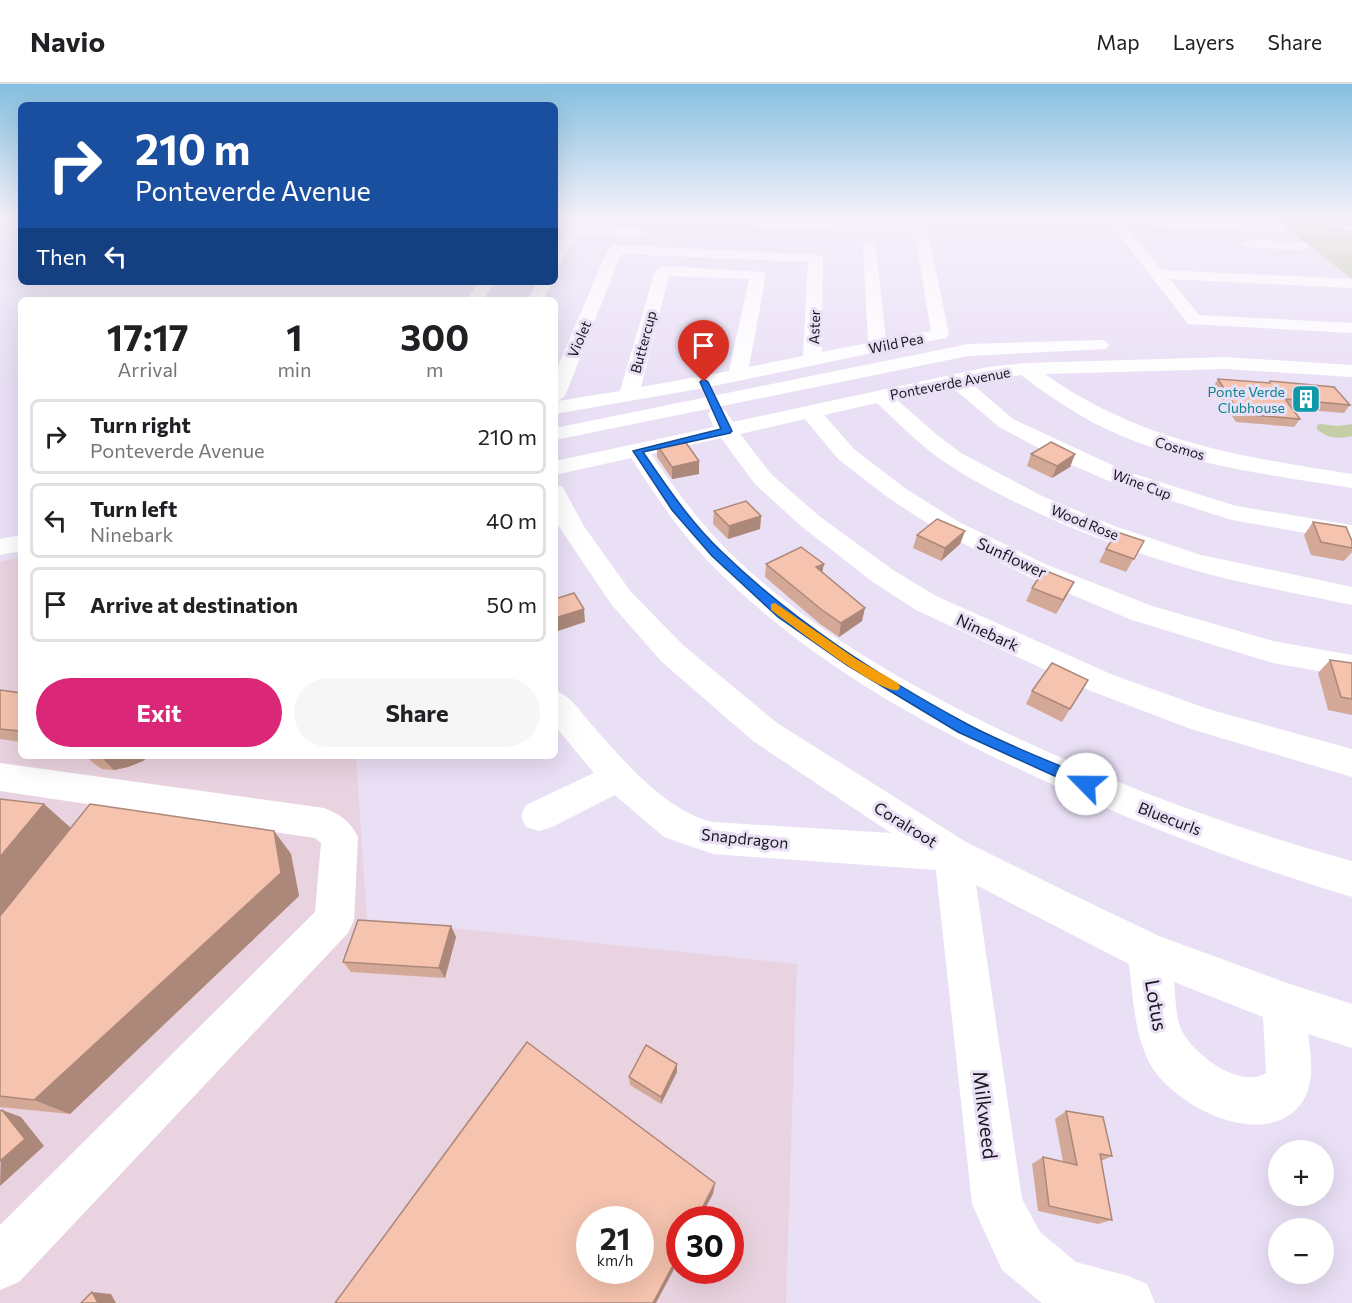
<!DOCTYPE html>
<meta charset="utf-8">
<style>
body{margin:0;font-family:Commissioner,sans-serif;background:#f6f6f6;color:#202124;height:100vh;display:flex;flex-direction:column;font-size:22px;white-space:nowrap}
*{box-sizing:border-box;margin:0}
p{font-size:20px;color:#757577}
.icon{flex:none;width:33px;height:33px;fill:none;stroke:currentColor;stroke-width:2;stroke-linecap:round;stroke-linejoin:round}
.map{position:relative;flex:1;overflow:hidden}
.drawer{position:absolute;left:18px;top:213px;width:540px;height:462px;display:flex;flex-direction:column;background:#fff;border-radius:9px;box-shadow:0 6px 24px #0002}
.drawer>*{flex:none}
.top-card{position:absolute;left:18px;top:18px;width:540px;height:183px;border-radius:9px;box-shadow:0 6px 24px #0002;background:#1a4fa0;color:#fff;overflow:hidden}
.tools{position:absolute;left:1268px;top:1056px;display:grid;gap:12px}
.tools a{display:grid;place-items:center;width:66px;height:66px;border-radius:50%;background:#fff;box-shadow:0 6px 24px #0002;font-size:30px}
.speed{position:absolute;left:576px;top:1122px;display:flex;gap:12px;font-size:30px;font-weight:700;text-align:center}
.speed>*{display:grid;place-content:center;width:78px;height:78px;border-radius:50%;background:#fff;box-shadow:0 6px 24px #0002;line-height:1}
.speed small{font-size:15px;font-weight:400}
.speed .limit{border:9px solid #d22;background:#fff;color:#111}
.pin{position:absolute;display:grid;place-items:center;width:51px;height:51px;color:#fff;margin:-62px -26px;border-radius:50% 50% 50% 0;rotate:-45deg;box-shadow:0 0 6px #0007}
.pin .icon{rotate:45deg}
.me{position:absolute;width:66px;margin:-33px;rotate:293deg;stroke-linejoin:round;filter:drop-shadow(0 0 4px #0008)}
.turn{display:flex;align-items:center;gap:21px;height:126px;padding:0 18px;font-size:27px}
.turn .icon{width:78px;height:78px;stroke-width:2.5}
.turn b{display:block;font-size:42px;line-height:51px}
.then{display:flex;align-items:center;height:57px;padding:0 18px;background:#0003;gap:12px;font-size:22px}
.eta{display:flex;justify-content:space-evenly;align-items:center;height:102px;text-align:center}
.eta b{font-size:36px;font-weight:700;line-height:42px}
.action{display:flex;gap:12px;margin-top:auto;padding:12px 18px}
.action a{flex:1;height:69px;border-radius:36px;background:#db2777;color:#fff;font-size:24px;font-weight:700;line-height:69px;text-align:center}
.action a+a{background:#f6f6f6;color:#202124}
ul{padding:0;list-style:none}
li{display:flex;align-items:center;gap:18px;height:75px;margin:0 12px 9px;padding:0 6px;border:3px solid #e0e0e0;border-radius:9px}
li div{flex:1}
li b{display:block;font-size:22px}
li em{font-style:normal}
header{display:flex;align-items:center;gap:36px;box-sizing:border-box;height:84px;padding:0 30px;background:#fff;border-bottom:2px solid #e0e0e0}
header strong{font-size:28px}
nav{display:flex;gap:33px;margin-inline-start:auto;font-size:21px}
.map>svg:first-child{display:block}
.industrial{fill:#ead3e0;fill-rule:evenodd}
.green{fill:#c4cda5}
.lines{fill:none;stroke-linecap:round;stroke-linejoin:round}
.river{fill:#91cfd5;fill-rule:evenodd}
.minor{fill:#fff;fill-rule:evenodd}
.wall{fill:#d3a896}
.shaded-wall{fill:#ac887a}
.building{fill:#f5c3ae;stroke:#ac887a;stroke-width:1.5;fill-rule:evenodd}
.route{fill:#1a73e8;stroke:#114b97;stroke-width:1.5}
.slow{fill:#f59e0b}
.labels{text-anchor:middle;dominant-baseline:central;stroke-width:6;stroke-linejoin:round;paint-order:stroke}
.far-street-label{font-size:14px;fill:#19161e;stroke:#eae0f6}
.far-culture-label{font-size:14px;fill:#0d838f;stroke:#eae0f6;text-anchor:end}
.street-label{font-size:16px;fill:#19161e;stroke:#eae0f6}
.near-street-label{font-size:20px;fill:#19161e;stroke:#eae0f6}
</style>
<header>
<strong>Navio</strong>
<nav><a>Map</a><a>Layers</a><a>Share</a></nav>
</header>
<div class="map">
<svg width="1352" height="1219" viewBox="0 0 1352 1219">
<rect width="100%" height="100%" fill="#eae0f6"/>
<path class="industrial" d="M21,473v199h335l11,163 430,45 -11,339h-786v-741zM590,1136h50v50h-50zM680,1136h50v50h-50z"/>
<g class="green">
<polygon points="1272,132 1304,132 1352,147 1352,195"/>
<path d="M1320,340l18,2 14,-2v12c-12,3 -25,3 -35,-7v-4z"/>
</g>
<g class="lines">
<polygon class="river" points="1321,132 1352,133 1352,143 1324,136"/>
<g class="minor">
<polygon points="575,132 587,132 582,141 641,145 648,149 641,153 578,150 560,181 555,183 555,165"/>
<path d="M608,132h93l222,10 8,20 18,88 -3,4 -6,1 -236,49 -149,26v-41l53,-124 7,-4 206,10 2,3 -1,94 46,-9 -5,-99 7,-4 5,1 11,99 45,-9 -14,-85 -5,-13 -297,-13zM621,170l187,8 -5,94 -54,11 17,-92 -2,-3 -101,-6 -8,5 -35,120 -62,10 7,-5zM669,192l80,3 -20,92 -88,16z"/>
<polygon points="991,132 1118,132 1285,140 1287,143 1285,146 1280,147 1125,141 1162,186 1352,195 1352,203 1349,204 1170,195 1199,231 1352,239 1352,249 1188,240 1111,140 998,136"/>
<polygon points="1250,156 1303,158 1310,162 1303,166 1245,163 1243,160"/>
<polygon points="479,198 495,198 483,216 467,216"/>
<polygon points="537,198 553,198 543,216 527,216"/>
<polygon points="1100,256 1106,257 1109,261 1106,265 968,272 555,356 555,344 968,260"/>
<path d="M1226,273l126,8v12l-126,-8 -181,5c93,67 196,83 307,100v14c-88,-14 -183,-25 -262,-67 -24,-14 -47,-29 -69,-46l-50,8 42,36 112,52 111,35 116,19v16l-120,-21 -123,-39 -44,-19 -66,-35 -47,-40 -56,12 41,36 24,18 83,44 73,30 84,28 151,32v18c-55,-12 -111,-21 -165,-37 -76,-22 -175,-61 -241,-105 -25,-17 -47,-39 -69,-60l-53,12 30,34 52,40 53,33 86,42 107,42 121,35 79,14v22l-79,-14 -141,-43 -105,-44 -86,-44 -51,-33 -52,-40 -33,-40 -65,15 31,40 48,42 74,54 43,26 177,79 95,34 144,40v28l-161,-48 -100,-38 -175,-81 -43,-28 -72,-56 -46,-42 -34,-46 -70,16c22,32 45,64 73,93 84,84 193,144 300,194 106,49 215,89 328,120v36c-104,-31 -206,-70 -305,-115 -123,-56 -245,-124 -340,-222 -30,-31 -53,-67 -76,-102l-76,17v-14l159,-34 -6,-13 3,-4 7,-2 7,2 8,12 255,-55 37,-4z"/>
<path d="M555,401l8,2 20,38 48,67 53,54 93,77 189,119 103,51 90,43 125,46 68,22v44l-44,-14c3,23 8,51 -8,71 -38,47 -129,0 -151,-43 -15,-31 -16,-65 -20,-98l-153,-79 46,314 18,33 36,30 52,14 19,8 8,19h-113l-40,-33 -30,-66 -36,-334 -223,-16 -49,-17 -49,-42 -63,32 -13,4 -13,-4 -5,-11 5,-11 68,-32 -39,-47v-35c17,5 25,21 37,34 31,35 73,86 121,97l178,11 -138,-92 -91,-79 -51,-58 -53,-79 -3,-7zM1174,898l89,35 3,56c-26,16 -70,-17 -83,-40 -8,-14 -7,-35 -9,-51z"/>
<polygon points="21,451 21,467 0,471 0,455"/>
<path d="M0,679l324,45c16,6 27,14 34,29l-4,83 -6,13 -329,349 -19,8v-65l315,-313 6,-69 -6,-5 -315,-47z"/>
</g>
</g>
<g class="wall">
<polygon points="1218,295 1269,299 1270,297 1350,321 1344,329 1292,325 1300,335 1294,343 1236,338 1213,303"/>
<polygon points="657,361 699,377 699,390 672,395 657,373"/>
<polygon points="1031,370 1075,370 1070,383 1052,394 1027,382"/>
<polygon points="714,427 761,432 760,445 728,455 713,440"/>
<polygon points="1313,438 1352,457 1352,468 1344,477 1311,471 1304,451"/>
<polygon points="965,447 960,460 941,477 913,464 917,451"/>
<polygon points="1144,457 1126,488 1099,478 1106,465"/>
<polygon points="766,480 824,480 822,488 862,537 839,553 820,540 765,493"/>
<polygon points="1032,504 1067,511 1056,530 1026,517"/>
<polygon points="1330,576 1352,579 1352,631 1328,626 1318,589"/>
<polygon points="1088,596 1062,638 1026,620 1032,607"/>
<polygon points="0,606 21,609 21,658 0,655"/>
<polygon points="86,672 149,672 143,677 128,683 114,686 102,685 93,679"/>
<polygon points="0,715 71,744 274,747 291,770 299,812 70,1030 0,1023"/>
<polygon points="451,842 456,853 445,894 351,888 343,878"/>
<polygon points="677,988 661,1020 630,1001 629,993"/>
<polygon points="1066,1027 1112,1072 1101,1077 1112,1136 1098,1140 1038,1127 1032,1080 1043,1073 1063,1078 1055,1035"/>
</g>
<g class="shaded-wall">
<polygon points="1075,370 1070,383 1052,394 1057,382"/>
<polygon points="699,377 699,390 672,395 672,383"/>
<polygon points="761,432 760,445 728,455 729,442"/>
<polygon points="965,447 960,460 941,477 945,464"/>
<polygon points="824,480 821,493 816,483"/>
<polygon points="1074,498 1067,511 1056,530 1063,516"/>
<polygon points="865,524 862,537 839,553 841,539"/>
<polygon points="584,525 585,538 555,548 555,534"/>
<polygon points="100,672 149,672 143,677 128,683 114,686"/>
<polygon points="44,720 71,744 0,836 0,773"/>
<polygon points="274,747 291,770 299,812 70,1030 34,1016"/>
<polygon points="451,842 456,853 445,894 439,884"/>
<polygon points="677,980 677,988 661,1020 661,1013"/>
<polygon points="2,1026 21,1033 44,1062 0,1102"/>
<polygon points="715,1099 713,1110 699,1136 696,1136"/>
<polygon points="680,1168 680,1174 656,1219 653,1219"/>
<polygon points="92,1208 111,1210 116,1219 98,1219"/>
</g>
<g class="building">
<polygon points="1218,295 1270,299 1270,297 1334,303 1350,321 1285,315 1300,335 1240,330"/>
<polygon points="684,356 699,377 672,383 657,361"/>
<polygon points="1051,358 1075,370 1057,382 1031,370"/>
<polygon points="746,417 761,432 729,442 714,427"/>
<polygon points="937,435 965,447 945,464 917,451"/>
<polygon points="1313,438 1346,443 1352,457 1352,464 1321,458"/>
<polygon points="1117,448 1144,457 1134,475 1106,465"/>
<polygon points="801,463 824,480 816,483 865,524 841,539 822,526 766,480"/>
<polygon points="1044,486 1074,498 1063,516 1032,504"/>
<polygon points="574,509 584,525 555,534 555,515"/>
<polygon points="1330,576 1352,579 1352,615 1341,613"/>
<polygon points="1052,579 1088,596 1070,625 1032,607"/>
<polygon points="0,606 21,609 20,647 0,645"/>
<polygon points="0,715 44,720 0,773"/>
<polygon points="90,720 274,747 281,789 34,1016 0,1012 0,832"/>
<polygon points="358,836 451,842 439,884 343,878"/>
<path d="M527,958l188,141 -19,37h-16v32l-27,51h-318zM590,1136h50v50h-50z"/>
<polygon points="646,961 677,980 661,1013 629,993"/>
<polygon points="2,1026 25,1055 0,1077 0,1027"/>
<polygon points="1066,1027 1103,1033 1112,1072 1100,1070 1112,1136 1049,1122 1043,1073 1077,1081"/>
<polygon points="92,1208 98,1219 81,1219"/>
</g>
<linearGradient id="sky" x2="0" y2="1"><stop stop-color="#85bfe0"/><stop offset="0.44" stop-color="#f6f1fb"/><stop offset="1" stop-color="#f6f1fb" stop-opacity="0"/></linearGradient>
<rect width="1352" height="302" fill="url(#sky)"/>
<path class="route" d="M704,295l4,3 24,49 -2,2 -87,19c24,35 48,71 79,100 72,70 157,124 245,172 39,21 83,37 124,55l3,5 -3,4 -5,2 -5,-2 -123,-56 -111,-67 -69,-48 -66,-61 -40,-46 -39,-59 88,-22 -21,-47z"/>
<path class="slow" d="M775,519l81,56 42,24 2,4 -2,3c-17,5 -109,-67 -127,-80v-6z"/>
<defs>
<g id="building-square" transform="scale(1.5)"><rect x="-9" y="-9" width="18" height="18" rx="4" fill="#0f9aa8" stroke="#eae0f6"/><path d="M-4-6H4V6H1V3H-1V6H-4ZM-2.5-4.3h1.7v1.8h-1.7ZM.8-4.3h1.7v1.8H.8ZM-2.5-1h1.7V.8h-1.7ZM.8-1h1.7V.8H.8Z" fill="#fff"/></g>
</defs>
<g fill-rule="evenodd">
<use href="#building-square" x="1306" y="315"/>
</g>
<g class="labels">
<g class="far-street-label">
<text transform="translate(814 243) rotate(-88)">Aster</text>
<text transform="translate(579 255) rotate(-67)">Violet</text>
<text transform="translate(643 258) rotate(-75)">Buttercup</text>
<text transform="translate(896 259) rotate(-11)">Wild Pea</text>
<text transform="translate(950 299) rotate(-11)">Ponteverde Avenue</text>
<text transform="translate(1180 364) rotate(16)">Cosmos</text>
<text transform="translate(1142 400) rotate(20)">Wine Cup</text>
<text transform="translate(1085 438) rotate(22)">Wood Rose</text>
</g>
<g class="far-culture-label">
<text x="1285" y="307">Ponte Verde<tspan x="1285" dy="16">Clubhouse</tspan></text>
</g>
<g class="street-label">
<text transform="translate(1012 473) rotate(25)">Sunflower</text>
<text transform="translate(988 548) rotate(25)">Ninebark</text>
<text transform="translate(1170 734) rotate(21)">Bluecurls</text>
<text transform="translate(906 740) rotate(32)">Coralroot</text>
<text transform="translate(745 754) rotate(6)">Snapdragon</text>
</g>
<g class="near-street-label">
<text transform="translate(1157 921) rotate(80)">Lotus</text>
<text transform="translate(986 1031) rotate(83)">Milkweed</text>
</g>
</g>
</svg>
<div class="tools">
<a>+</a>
<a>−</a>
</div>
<div class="speed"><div>21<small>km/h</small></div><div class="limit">30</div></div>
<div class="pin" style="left:704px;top:298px;background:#d93025"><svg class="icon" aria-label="arrive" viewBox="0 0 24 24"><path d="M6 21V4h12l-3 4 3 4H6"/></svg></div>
<svg class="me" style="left:1086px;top:700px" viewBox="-20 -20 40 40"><circle r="19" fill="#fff"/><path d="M0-13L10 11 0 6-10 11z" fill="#1a73e8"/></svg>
<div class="top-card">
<div class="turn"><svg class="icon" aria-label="right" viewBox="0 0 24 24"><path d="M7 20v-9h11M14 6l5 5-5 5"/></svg><div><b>210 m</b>Ponteverde Avenue</div></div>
<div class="then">Then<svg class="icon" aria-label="left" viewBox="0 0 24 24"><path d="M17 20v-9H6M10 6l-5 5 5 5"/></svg></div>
</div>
<section class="drawer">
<div class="eta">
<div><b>17:17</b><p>Arrival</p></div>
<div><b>1</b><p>min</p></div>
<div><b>300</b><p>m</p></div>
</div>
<ul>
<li><svg class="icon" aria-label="right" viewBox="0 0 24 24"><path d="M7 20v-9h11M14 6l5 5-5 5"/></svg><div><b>Turn right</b><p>Ponteverde Avenue</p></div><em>210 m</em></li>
<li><svg class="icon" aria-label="left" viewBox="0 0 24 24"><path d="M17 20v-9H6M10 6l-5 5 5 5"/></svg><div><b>Turn left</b><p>Ninebark</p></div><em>40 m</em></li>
<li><svg class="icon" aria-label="arrive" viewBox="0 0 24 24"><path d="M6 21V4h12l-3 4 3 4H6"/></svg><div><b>Arrive at destination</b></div><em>50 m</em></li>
</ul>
<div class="action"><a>Exit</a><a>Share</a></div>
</section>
</div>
